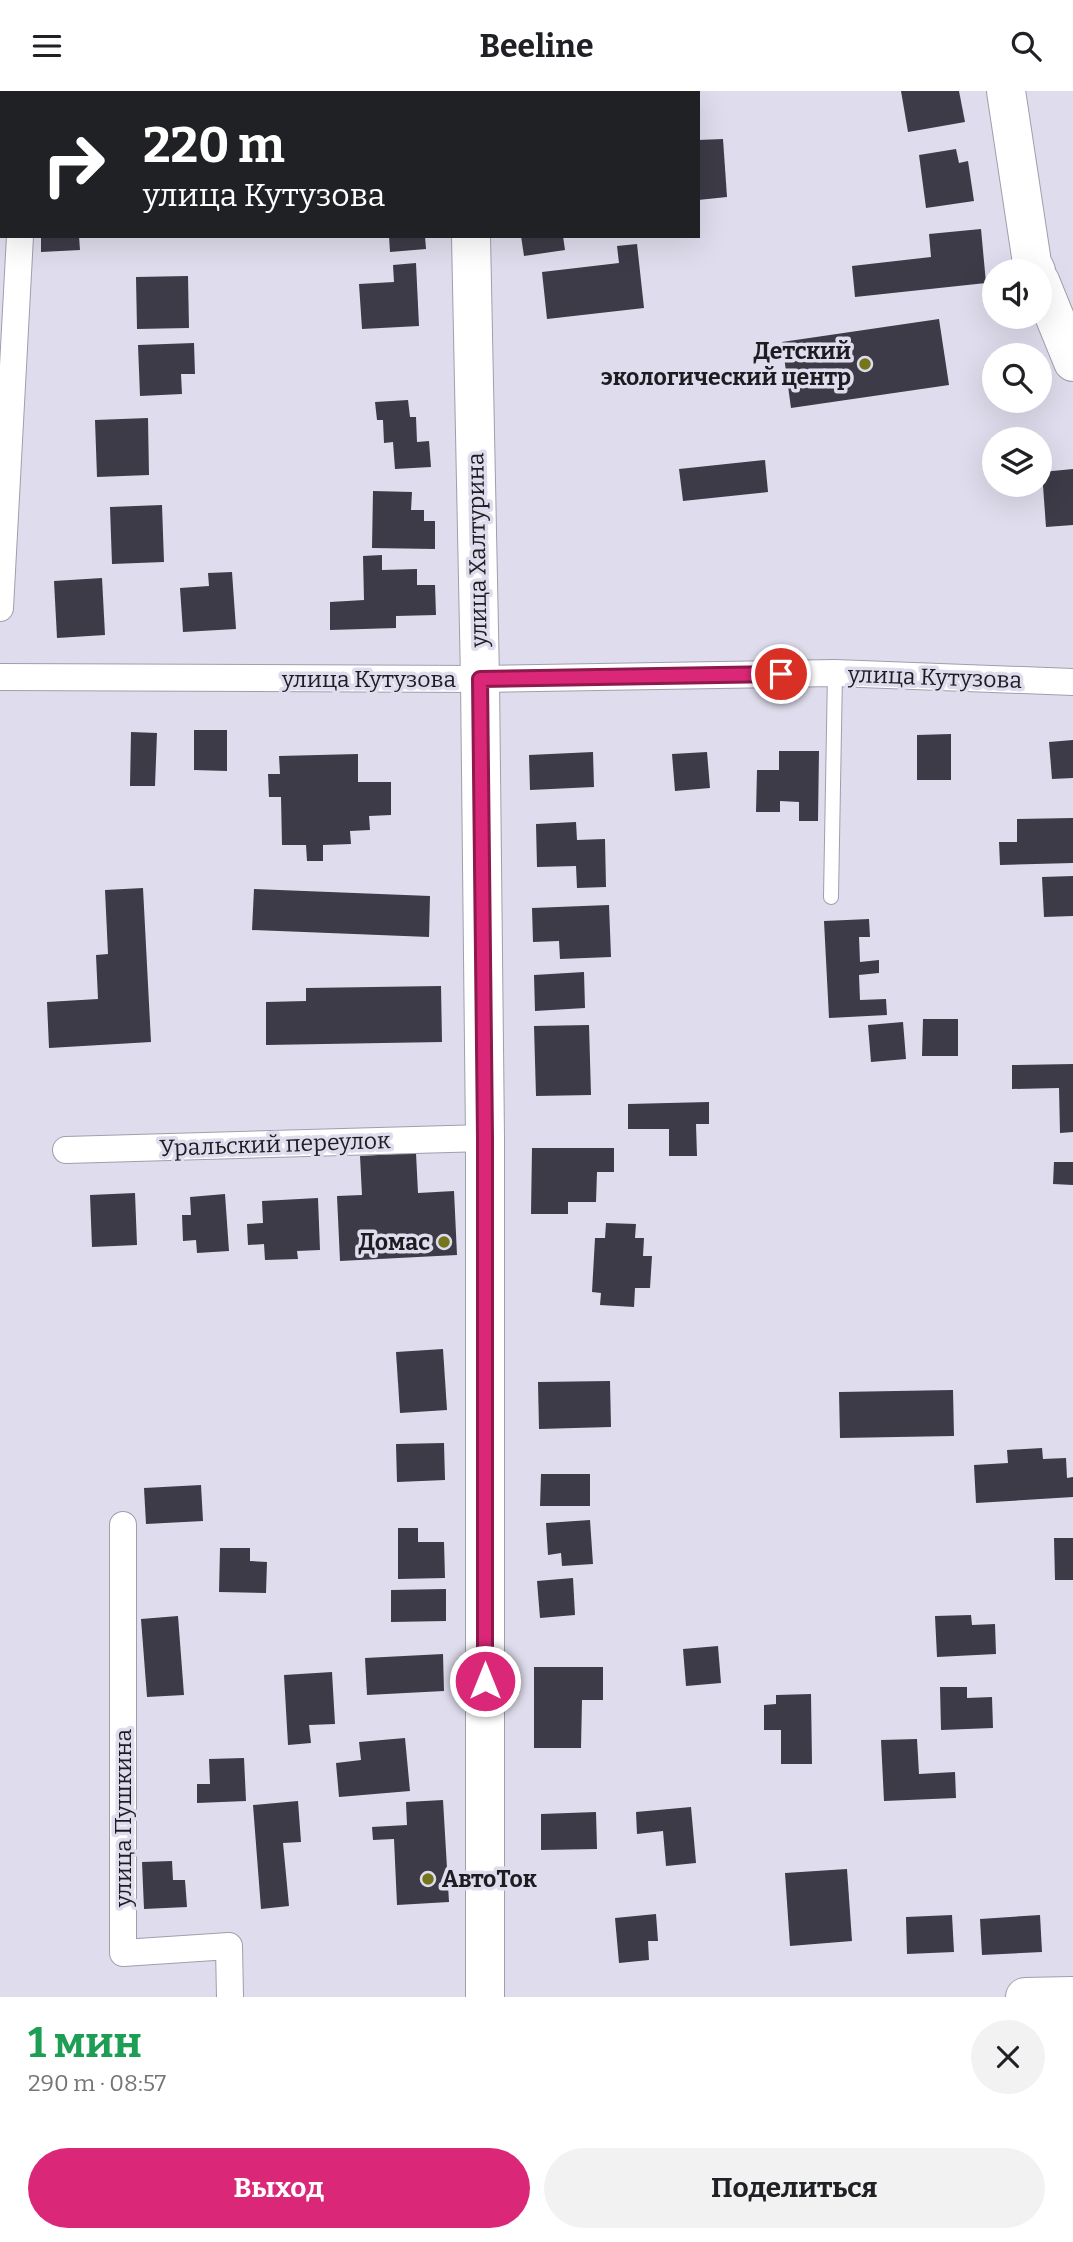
<!DOCTYPE html>
<html lang="ru">
<meta charset="utf-8">
<style>
body{margin:0;font-family:Bitter,serif;background:#f2f2f2;color:#202124;height:100vh;display:flex;flex-direction:column;font-size:26px;white-space:nowrap}
*{box-sizing:border-box;margin:0}
p{font-size:23px;color:#757577}
.icon{flex:none;width:38px;height:38px;fill:none;stroke:currentColor;stroke-width:2;stroke-linecap:round;stroke-linejoin:round}
.map{position:relative;height:1906px;overflow:hidden}
.details{display:flex;flex-direction:column;background:#fff;flex:1}
.details>*{flex:none}
.top-card{position:absolute;left:0px;top:0px;width:700px;height:147px;box-shadow:0 7px 28px #0002;background:#202124;color:#fff;overflow:hidden}
.controls{position:absolute;left:982px;top:168px;display:grid;gap:14px}
.controls a{display:grid;place-items:center;width:70px;height:70px;border-radius:50%;background:#fff;box-shadow:0 7px 28px #0002;font-size:35px}
.pin{position:absolute;display:grid;place-items:center;width:60px;height:60px;color:#fff;margin:-30px;border:4px solid #fff;border-radius:50%;box-shadow:0 2px 7px #0007}
.me{position:absolute;width:77px;margin:-38px;rotate:0deg;stroke-linejoin:round;filter:drop-shadow(0 0 5px #0008)}
.turn{display:flex;align-items:center;gap:24px;height:147px;padding:0 28px;font-size:32px}
.turn .icon{width:91px;height:91px;stroke-width:2.5}
.turn b{display:block;font-size:49px;line-height:60px}
.round{display:grid;place-items:center;flex:none;width:74px;height:74px;border-radius:37px;background:#f2f2f2}
.overview{display:flex;align-items:center;justify-content:space-between;height:119px;padding:0 28px}
h1{font-size:42px;font-weight:700;line-height:52px;color:#1e9e55}
.cta{display:flex;gap:14px;margin-top:auto;padding:14px 28px}
.cta a{flex:1;height:80px;border-radius:42px;background:#db2777;color:#fff;font-size:28px;font-weight:700;line-height:80px;text-align:center}
.cta a+a{background:#f2f2f2;color:#202124}
header{display:flex;justify-content:space-between;align-items:center;height:91px;padding:0 28px;background:#fff;font-size:32px;font-weight:700}
.map>svg:first-child{display:block}
.building{fill:#3c3b47}
.lines{fill:none;stroke-linecap:round;stroke-linejoin:round}
.lane-casing{stroke:#9f9ead;stroke-width:16}
.street-casing{stroke:#9f9ead;stroke-width:28}
.secondary-casing{stroke:#9f9ead;stroke-width:40}
.primary-casing{stroke:#9f9ead;stroke-width:40}
.lane{stroke:#fff;stroke-width:14}
.street{stroke:#fff;stroke-width:26}
.secondary{stroke:#fff;stroke-width:38}
.primary{stroke:#fff;stroke-width:38}
.route-casing{stroke:#8e194d;stroke-width:18}
.route{stroke:#db2777;stroke-width:12}
.poi-dot{fill:#75751b;stroke:#dfdded;stroke-width:2.5}
.labels{text-anchor:middle;dominant-baseline:central;stroke-width:7;stroke-linejoin:round;paint-order:stroke}
.poi-label{font-size:23px;font-weight:bold;fill:#1c1c21;stroke:#dfdded;text-anchor:end}
.street-label{font-size:23px;fill:#1c1c21;stroke:#dfdded}
</style>
<header><svg class="icon" aria-label="menu" viewBox="0 0 24 24"><path d="M4 6h16M4 12h16M4 18h16"/></svg>Beeline<svg class="icon" aria-label="search" viewBox="0 0 24 24"><circle cx="10" cy="10" r="6"/><path d="M15 15l6 6"/></svg></header>
<div class="map">
<svg width="1073" height="1906" viewBox="0 0 1073 1906">
<rect width="100%" height="100%" fill="#dfdded"/>
<g class="building">
<polygon points="901,0 959,0 965,31 908,41"/>
<polygon points="723,48 727,106 698,109 698,49"/>
<polygon points="956,58 959,72 968,70 974,110 926,117 919,64"/>
<polygon points="981,138 986,192 855,206 852,175 931,166 929,143"/>
<polygon points="41,145 79,145 80,159 41,161"/>
<polygon points="389,145 425,145 426,158 390,161"/>
<polygon points="521,145 563,145 565,159 524,165"/>
<polygon points="637,153 644,217 547,228 542,181 619,172 617,155"/>
<polygon points="416,172 419,235 362,238 359,193 394,191 393,174"/>
<polygon points="188,185 189,237 137,238 136,186"/>
<polygon points="939,228 949,294 791,317 782,251"/>
<polygon points="194,252 195,283 181,283 182,303 140,305 138,254"/>
<polygon points="408,309 410,326 416,326 417,351 429,350 431,376 395,378 393,351 384,352 383,329 377,329 375,311"/>
<polygon points="148,327 149,384 97,386 95,329"/>
<polygon points="765,369 768,401 683,410 679,378"/>
<polygon points="1073,378 1073,434 1046,436 1042,381"/>
<polygon points="373,400 412,401 411,419 424,419 424,430 435,430 435,458 372,457"/>
<polygon points="162,414 164,471 112,473 110,416"/>
<polygon points="382,464 382,479 417,478 417,494 435,494 436,524 396,525 396,537 330,539 330,511 364,509 363,465"/>
<polygon points="232,481 236,538 183,541 180,497 209,495 208,482"/>
<polygon points="102,487 105,544 57,547 54,490"/>
<polygon points="194,639 227,639 227,680 194,679"/>
<polygon points="131,641 157,642 155,695 130,695"/>
<polygon points="951,643 951,689 917,689 917,644"/>
<polygon points="1073,649 1073,687 1052,688 1049,651"/>
<polygon points="779,660 819,660 818,730 799,730 799,711 780,710 780,721 756,721 757,679 779,679"/>
<polygon points="593,661 594,696 530,699 529,664"/>
<polygon points="707,661 710,697 675,700 672,663"/>
<polygon points="358,663 358,691 391,691 391,724 369,725 370,739 350,740 351,753 323,754 323,770 307,770 306,754 282,754 281,706 269,706 268,683 280,683 279,665"/>
<polygon points="1073,727 1073,772 1000,774 999,751 1017,751 1017,728"/>
<polygon points="576,731 577,749 605,748 606,796 577,797 576,775 537,776 536,733"/>
<polygon points="1073,785 1073,825 1044,826 1042,786"/>
<polygon points="143,797 151,951 49,957 47,911 98,908 96,864 108,863 105,799"/>
<polygon points="254,798 430,805 429,846 252,839"/>
<polygon points="609,814 611,866 560,868 559,850 533,851 532,817"/>
<polygon points="869,828 870,846 859,846 860,871 879,869 879,882 859,884 860,909 886,908 887,924 829,927 824,830"/>
<polygon points="584,881 585,917 535,920 534,884"/>
<polygon points="441,895 442,951 266,954 266,911 306,910 306,897"/>
<polygon points="923,928 958,928 958,965 922,965"/>
<polygon points="903,931 906,968 871,971 868,934"/>
<polygon points="589,934 591,1004 536,1005 534,935"/>
<polygon points="1073,973 1073,1041 1060,1042 1059,997 1012,998 1012,974"/>
<polygon points="709,1011 709,1033 696,1033 697,1065 669,1065 669,1038 628,1038 628,1013"/>
<polygon points="532,1057 614,1057 614,1081 597,1081 596,1111 568,1111 568,1123 531,1123"/>
<polygon points="416,1062 418,1102 454,1100 457,1164 340,1170 337,1105 362,1104 360,1065"/>
<polygon points="1054,1071 1073,1071 1073,1094 1053,1093"/>
<polygon points="135,1102 137,1154 92,1156 90,1104"/>
<polygon points="225,1103 229,1160 197,1162 196,1149 183,1150 182,1124 191,1124 190,1106"/>
<polygon points="318,1107 320,1159 297,1160 298,1168 265,1169 264,1153 248,1154 247,1133 263,1132 262,1110"/>
<polygon points="606,1132 636,1133 635,1147 644,1147 643,1165 652,1165 650,1197 635,1197 634,1216 600,1214 601,1202 592,1201 595,1147 605,1147"/>
<polygon points="443,1258 447,1319 400,1322 396,1261"/>
<polygon points="610,1290 611,1336 539,1338 538,1291"/>
<polygon points="953,1299 954,1345 840,1347 839,1301"/>
<polygon points="444,1352 445,1389 397,1391 396,1353"/>
<polygon points="1042,1357 1043,1368 1066,1367 1067,1387 1073,1386 1073,1406 976,1412 974,1374 1008,1372 1007,1359"/>
<polygon points="541,1383 590,1383 590,1415 540,1415"/>
<polygon points="201,1394 203,1430 146,1433 144,1397"/>
<polygon points="590,1429 593,1473 562,1475 561,1462 548,1464 546,1432"/>
<polygon points="398,1437 418,1437 418,1451 444,1451 445,1487 398,1488"/>
<polygon points="1054,1447 1073,1447 1073,1489 1055,1489"/>
<polygon points="220,1457 250,1457 250,1470 267,1471 266,1502 219,1501"/>
<polygon points="573,1487 575,1524 540,1527 537,1490"/>
<polygon points="446,1498 446,1530 391,1531 391,1499"/>
<polygon points="971,1524 972,1534 995,1533 996,1563 937,1566 935,1525"/>
<polygon points="178,1525 184,1604 147,1606 141,1528"/>
<polygon points="718,1555 721,1592 686,1595 683,1558"/>
<polygon points="443,1563 444,1600 367,1604 365,1567"/>
<polygon points="534,1576 603,1576 603,1609 582,1609 581,1657 534,1657"/>
<polygon points="332,1581 335,1633 309,1634 311,1652 288,1654 284,1584"/>
<polygon points="940,1596 967,1596 967,1607 992,1606 993,1637 941,1639"/>
<polygon points="811,1603 812,1673 781,1673 781,1639 764,1639 764,1614 776,1613 776,1604"/>
<polygon points="405,1647 410,1700 339,1706 336,1672 361,1669 359,1651"/>
<polygon points="917,1648 919,1683 955,1681 956,1707 884,1710 881,1649"/>
<polygon points="244,1667 246,1710 197,1712 197,1693 210,1693 209,1668"/>
<polygon points="443,1709 449,1811 397,1814 394,1748 373,1749 372,1736 407,1734 406,1711"/>
<polygon points="298,1710 301,1751 283,1752 289,1815 261,1818 253,1714"/>
<polygon points="691,1716 696,1772 666,1775 663,1740 637,1743 636,1721"/>
<polygon points="596,1721 597,1758 541,1759 541,1723"/>
<polygon points="172,1770 173,1789 185,1789 187,1816 144,1818 142,1771"/>
<polygon points="847,1778 852,1850 790,1855 785,1782"/>
<polygon points="656,1823 658,1850 648,1850 649,1869 619,1872 615,1827"/>
<polygon points="952,1824 954,1861 907,1863 906,1826"/>
<polygon points="1040,1824 1042,1861 982,1864 980,1828"/>
</g>
<g class="lines">
<g class="lane-casing">
<polyline id="lane" points="831,806 835,582"/>
</g>
<g class="street-casing">
<g id="street">
<polyline points="4,0 5,2"/>
<polyline points="0,517 20,145"/>
<polyline points="0,586 480,588 835,582 1073,591"/>
<polyline points="66,1059 485,1047"/>
<polyline points="123,1434 123,1862 229,1855 230,1906"/>
</g>
</g>
<g class="secondary-casing">
<g id="secondary">
<polyline points="1006,0 1032,172 1036,180"/>
<polyline points="1040,190 1073,271"/>
</g>
</g>
<g class="primary-casing">
<g id="primary">
<polyline points="461,0 461,2"/>
<polyline points="471,145 480,588 485,1047 485,1906"/>
<polyline points="1025,1906 1073,1905"/>
</g>
</g>
<use href="#lane" class="lane"/>
<use href="#street" class="street"/>
<use href="#secondary" class="secondary"/>
<use href="#primary" class="primary"/>
</g>
<g class="lines">
<g class="route-casing">
<polyline id="route" points="485,1590 485,1047 480,588 781,583"/>
</g>
<use href="#route" class="route"/>
</g>
<g class="poi-dot">
<circle cx="865" cy="273" r="7"/>
<circle cx="444" cy="1151" r="7"/>
<circle cx="428" cy="1788" r="7"/>
</g>
<g class="labels">
<g class="poi-label">
<text x="851" y="260">Детский<tspan x="851" dy="26">экологический центр</tspan></text>
<text x="430" y="1151">Домас</text>
<text x="442" y="1788" text-anchor="start">АвтоТок</text>
</g>
<g class="street-label">
<text transform="translate(477 459) rotate(-91)">улица Халтурина</text>
<text transform="translate(935 586) rotate(2)">улица Кутузова</text>
<text x="369" y="588">улица Кутузова</text>
<text transform="translate(275 1053) rotate(-2)">Уральский переулок</text>
<text transform="translate(123 1727) rotate(-90)">улица Пушкина</text>
</g>
</g>
</svg>
<div class="controls">
<a><svg class="icon" aria-label="sound" viewBox="0 0 24 24"><path d="M4 9h4l5-4v14l-5-4H4zM17 9q2 3 0 6"/></svg></a>
<a><svg class="icon" aria-label="search" viewBox="0 0 24 24"><circle cx="10" cy="10" r="6"/><path d="M15 15l6 6"/></svg></a>
<a><svg class="icon" aria-label="layers" viewBox="0 0 24 24"><path d="M12 4l9 5-9 5-9-5zM3 14l9 5 9-5"/></svg></a>
</div>
<div class="pin" style="left:781px;top:583px;background:#d93025"><svg class="icon" aria-label="arrive" viewBox="0 0 24 24"><path d="M6 21V4h12l-3 4 3 4H6"/></svg></div>
<svg class="me" style="left:485px;top:1590px" viewBox="-20 -20 40 40"><circle r="17" fill="#db2777" stroke="#fff" stroke-width="3"/><path d="M0-11L8 9 0 5-8 9z" fill="#fff"/></svg>
<div class="top-card">
<div class="turn"><svg class="icon" aria-label="right" viewBox="0 0 24 24"><path d="M7 20v-9h11M14 6l5 5-5 5"/></svg><div><b>220 m</b>улица Кутузова</div></div>
</div>
</div>
<section class="details">
<div class="overview"><div><h1>1 мин</h1><p>290 m · 08:57</p></div><a class="round"><svg class="icon" aria-label="close" viewBox="0 0 24 24"><path d="M6 6l12 12M18 6L6 18"/></svg></a></div>
<div class="cta"><a>Выход</a><a>Поделиться</a></div>
</section>
